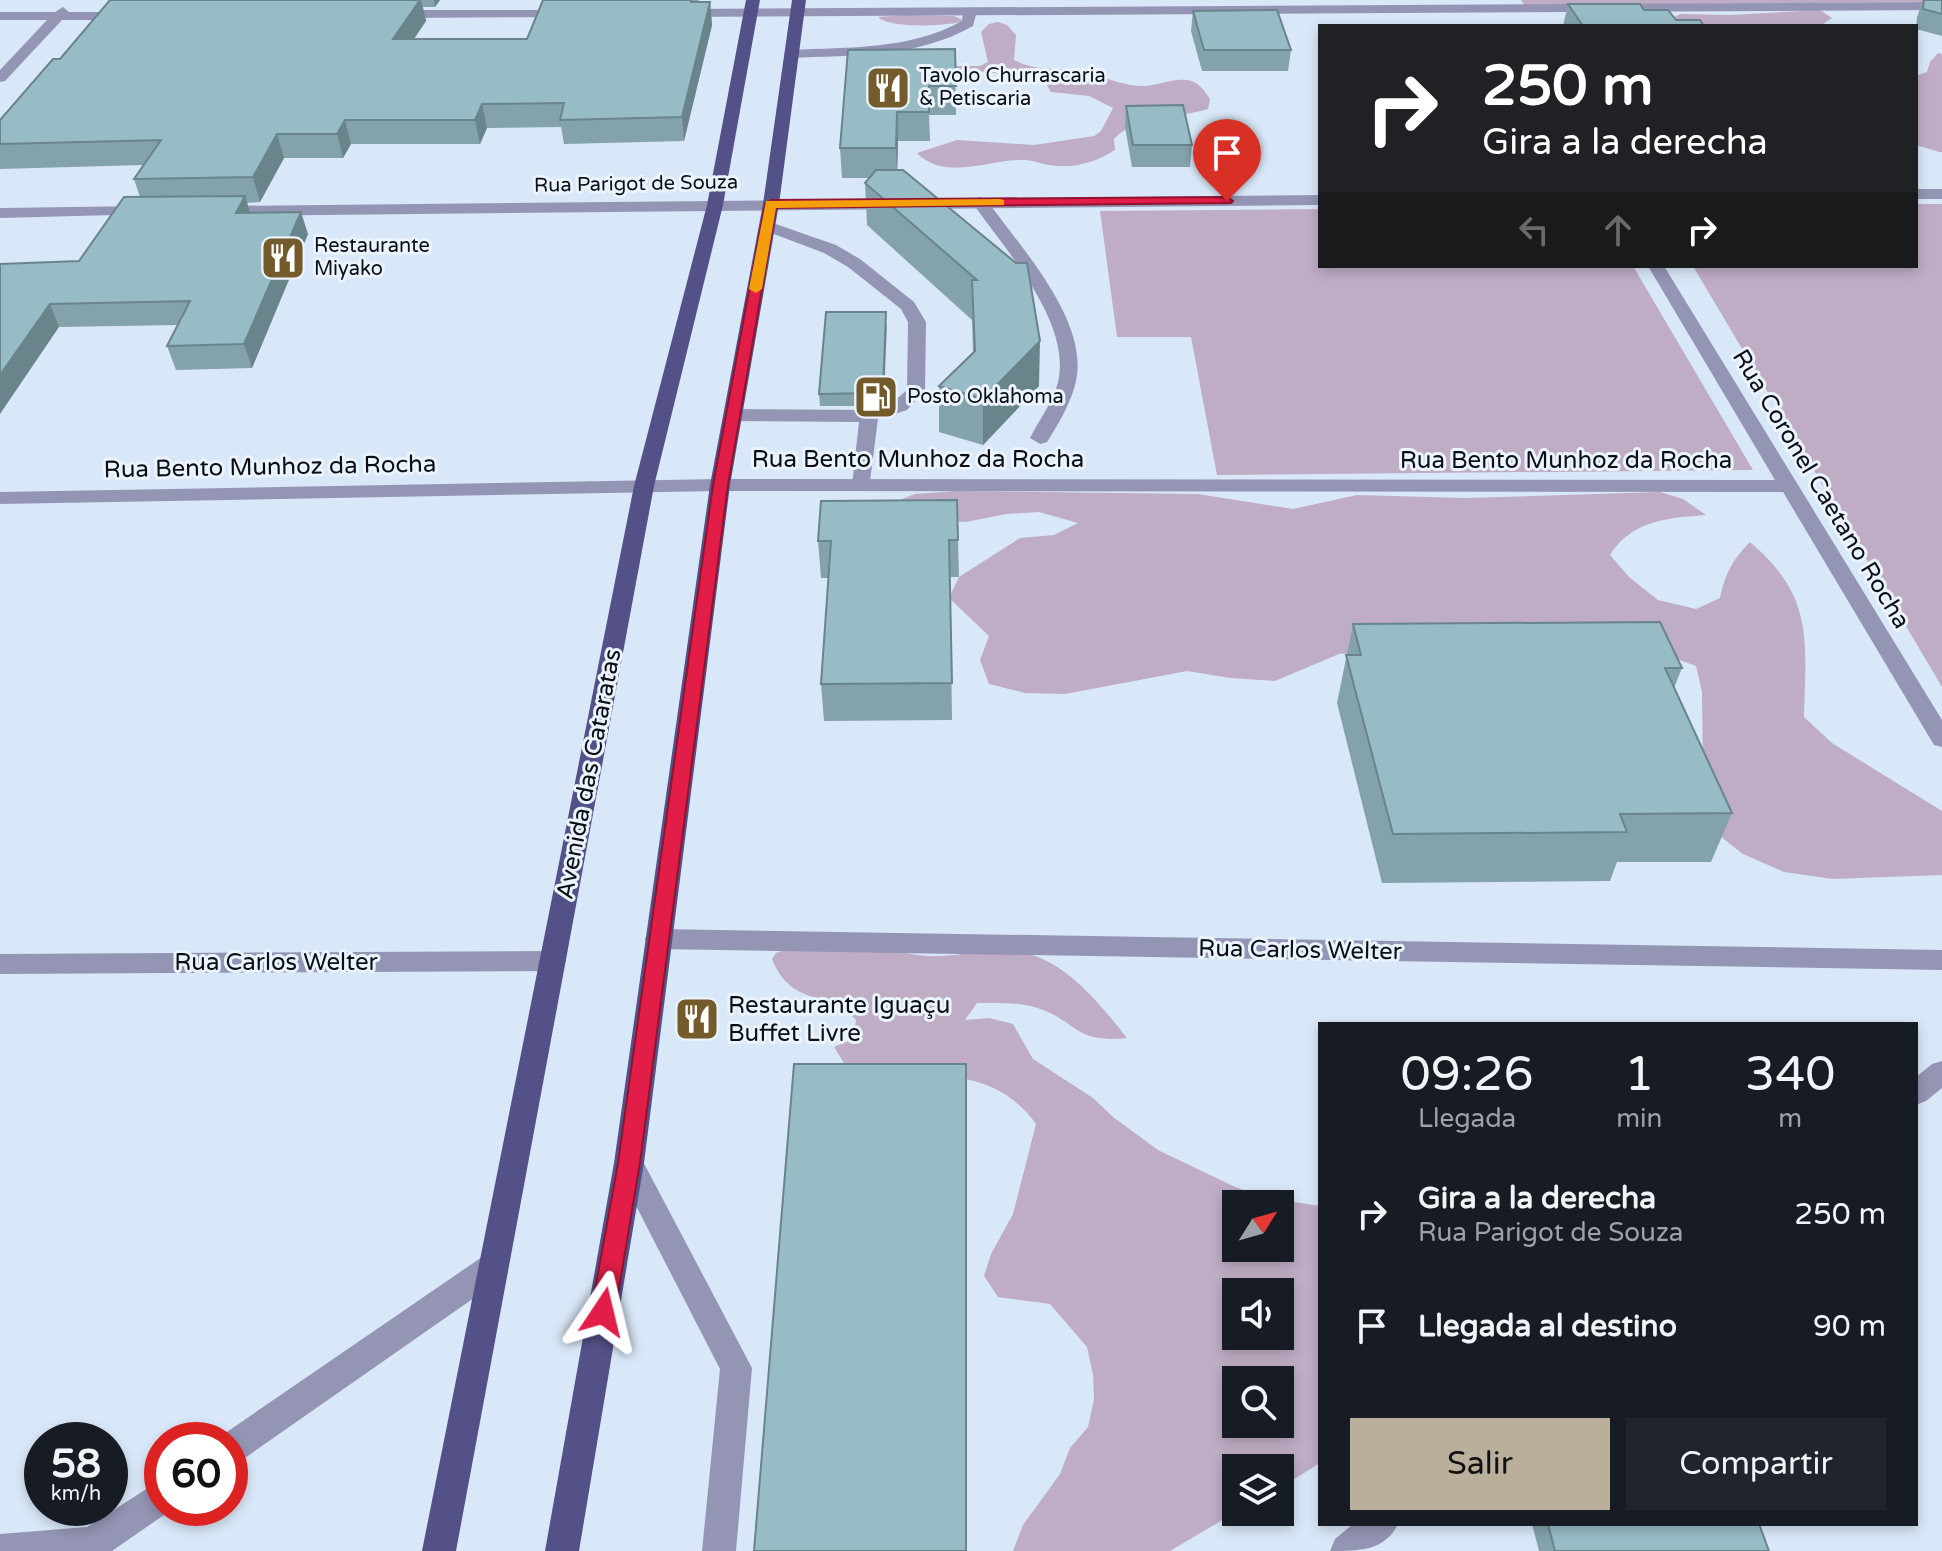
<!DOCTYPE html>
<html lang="es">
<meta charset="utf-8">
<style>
body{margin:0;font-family:"Varela Round",sans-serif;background:#20242c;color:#f1f3f6;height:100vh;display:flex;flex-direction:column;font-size:30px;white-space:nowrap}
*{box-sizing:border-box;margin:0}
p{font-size:26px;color:#9ea1a6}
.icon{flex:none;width:44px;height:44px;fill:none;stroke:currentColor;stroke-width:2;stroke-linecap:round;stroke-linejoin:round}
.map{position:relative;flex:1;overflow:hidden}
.sheet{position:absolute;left:1318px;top:1022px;width:600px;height:504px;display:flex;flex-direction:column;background:#171b24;border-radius:0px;box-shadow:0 4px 12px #0003}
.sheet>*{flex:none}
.banner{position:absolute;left:1318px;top:24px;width:600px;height:244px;border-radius:0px;box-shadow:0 4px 12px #0003;background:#202124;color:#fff;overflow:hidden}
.needle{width:52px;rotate:53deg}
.controls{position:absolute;left:1222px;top:1190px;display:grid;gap:16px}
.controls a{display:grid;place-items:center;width:72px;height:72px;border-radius:0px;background:#171b24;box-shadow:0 4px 12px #0003;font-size:40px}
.speed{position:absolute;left:24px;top:1422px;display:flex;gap:16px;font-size:40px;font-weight:700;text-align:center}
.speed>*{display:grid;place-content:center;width:104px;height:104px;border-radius:50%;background:#171b24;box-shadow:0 4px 12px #0003;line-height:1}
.speed small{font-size:20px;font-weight:400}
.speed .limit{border:12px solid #d22;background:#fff;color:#111}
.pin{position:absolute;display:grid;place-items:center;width:68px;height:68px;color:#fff;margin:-82px -34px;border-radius:50% 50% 50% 0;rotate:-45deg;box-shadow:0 0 8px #0007}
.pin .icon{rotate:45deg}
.me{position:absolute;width:88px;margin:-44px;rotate:10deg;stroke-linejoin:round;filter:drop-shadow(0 0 6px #0008)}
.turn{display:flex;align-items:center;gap:28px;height:168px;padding:0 32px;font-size:36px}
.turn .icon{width:104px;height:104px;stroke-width:2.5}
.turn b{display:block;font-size:56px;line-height:68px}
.lanes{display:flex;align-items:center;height:76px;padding:0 32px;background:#0003;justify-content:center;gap:40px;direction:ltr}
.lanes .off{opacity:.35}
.eta{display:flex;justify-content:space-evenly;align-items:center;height:136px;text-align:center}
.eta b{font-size:48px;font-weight:600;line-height:56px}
.button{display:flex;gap:16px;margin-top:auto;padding:16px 32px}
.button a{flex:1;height:92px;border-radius:0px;background:#b9af9b;color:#111;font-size:32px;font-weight:600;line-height:92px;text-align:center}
.button a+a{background:#20242c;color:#f1f3f6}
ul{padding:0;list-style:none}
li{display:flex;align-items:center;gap:24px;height:112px;padding:0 32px}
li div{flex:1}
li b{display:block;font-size:30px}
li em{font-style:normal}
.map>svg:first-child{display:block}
.green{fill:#bfadc5;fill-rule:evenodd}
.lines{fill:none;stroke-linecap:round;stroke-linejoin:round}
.lane{fill:#9495b4;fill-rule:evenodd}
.street{fill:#9495b4;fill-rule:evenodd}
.primary{fill:#535187;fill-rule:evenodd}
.wall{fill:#83a2aa}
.shaded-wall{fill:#6a848b}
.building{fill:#98bcc6;stroke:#6a848b;stroke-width:2}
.route{fill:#e11d48;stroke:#92132f;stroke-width:2}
.slow{fill:#f59e0b}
.labels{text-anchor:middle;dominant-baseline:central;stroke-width:6;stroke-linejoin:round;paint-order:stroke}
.far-poi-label{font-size:20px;fill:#0b0f15;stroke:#ebf4fe;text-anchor:start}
.far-street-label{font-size:20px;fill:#0b0f15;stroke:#ebf4fe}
.street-label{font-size:24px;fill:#0b0f15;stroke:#ebf4fe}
.poi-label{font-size:24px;fill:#0b0f15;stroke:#ebf4fe;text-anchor:start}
</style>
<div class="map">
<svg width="1942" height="1551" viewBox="0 0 1942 1551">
<rect width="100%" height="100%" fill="#d9e8f8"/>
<g class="green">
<polygon points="1521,0 1942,0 1942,2 1524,5"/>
<polygon points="1820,10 1832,18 1820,26 1669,26 1665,20 1681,14 1730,15"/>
<path d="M904,15l50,1 11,5c-17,5 -75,8 -87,-4z"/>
<path d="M998,22l9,3 9,10 -2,25c22,11 39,8 62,10 20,2 42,16 67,16 15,0 28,-8 44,-6 11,1 17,10 23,19l-2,10c-31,10 -70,4 -94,30l1,11c-21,13 -42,19 -66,15 -8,-1 -16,-5 -24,-5 -35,-1 -80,22 -108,-7l40,-13 77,5 60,-9 7,-5 12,-23 -24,-12 -38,-4 -6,-10 -56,-10 -37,-2 -6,-4h34l8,-4 -7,-30 8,-8z"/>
<polygon points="1938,53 1942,54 1942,152 1939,152 1916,145 1916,76 1927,72 1930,62"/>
<polygon points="1916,204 1942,204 1942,687 1693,266 1916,266"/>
<polygon points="1320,209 1320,266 1633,266 1753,470 1217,475 1191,337 1117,337 1100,211"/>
<path d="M956,491l242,3 95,15 64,-14 109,3 194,-6 23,7 23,16c-38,3 -74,5 -96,40l19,22 29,23 38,9 24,-11c5,-24 13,-39 30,-56 64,54 56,98 54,175l28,26 110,68v64l-109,4 -49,-7 -41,-18 -31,-24 -9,-57 -1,-81 -6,-26 -38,-14 -268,-1 -51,3 -64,27 -45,-3 -43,-7 -122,23 -40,-1 -36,-9 -9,-24 9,-24 -40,-38 10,-21 61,-39 34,-3 24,-12 -39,-11 -33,2 -40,8 -40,-3 -29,-11 5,-9 13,-5z"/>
<path d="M787,949c30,0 62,-3 92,0 16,1 32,6 49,7 30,1 61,-8 91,-4 45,6 82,53 108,86 -55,6 -50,-19 -93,-31 -19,-5 -38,-4 -57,-4l-12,17 24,-2 24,6 20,35 60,39 20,19 45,33 77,37 33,11 52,8v257l-40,25v-20h-44v44l-66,39h-157l10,-26 37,-51 10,-26 18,-21 6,-28 -1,-24 -6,-28 -37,-43 -52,-7 -14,-21 7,-22 22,-40 23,-90c-44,-61 -111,-48 -177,-46l-15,-15 -10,-16 19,-8 3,-19c-28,-32 -64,-11 -84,-61l4,-6zM1236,1204h44v44h-44zM1236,1292h44v44h-44zM1236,1380h44v44h-44z"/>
</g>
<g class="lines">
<g class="lane">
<path d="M970,7l7,4 -4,15c-56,32 -120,29 -182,32l-7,-4 7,-4c58,-3 119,0 171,-29l1,-10z"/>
<path d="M980,197l6,2c33,47 103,120 90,182 -4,20 -18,44 -29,61l-7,2 -10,-6c9,-18 23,-36 28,-56 14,-61 -54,-133 -86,-180z"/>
<polygon points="767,221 836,245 860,259 914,302 926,322 925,391 907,410 878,419 869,489 862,491 852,485 859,422 734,421 725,415 734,409 868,410 893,402 907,390 908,322 901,309 848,267 824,253 761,229 759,226"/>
<polygon points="493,1253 504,1257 508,1267 504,1277 242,1460 230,1465 230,1440 217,1440 218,1438 482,1257"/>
<polygon points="162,1479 162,1508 174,1508 112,1551 0,1551 0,1534 87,1527"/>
</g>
<g class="street">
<polygon points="1942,2 1942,10 678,17 671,13 678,9"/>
<polygon points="63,7 69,12 130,12 137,16 130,20 62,20 5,81 0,82 0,70 47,20 0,20 0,12 55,12"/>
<polygon points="570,10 577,14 575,17 394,18 387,14 394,10"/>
<rect x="1916" y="189" width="26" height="10"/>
<polygon points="1320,195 1320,205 218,216 210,211 218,206"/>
<polygon points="146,206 152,208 152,214 0,218 0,208"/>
<polygon points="1648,266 1664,266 1942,720 1942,747 1934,745 1783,492 720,491 0,504 0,492 720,479 1775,480"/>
<polygon points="658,929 1942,950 1942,970 658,949 649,946 645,939 649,932"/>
<polygon points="553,951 562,954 566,961 562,968 553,971 0,974 0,954"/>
<polygon points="1942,1061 1942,1088 1926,1101 1916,1105 1916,1077 1932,1064"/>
<polygon points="629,1150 639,1154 752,1368 736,1551 702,1551 720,1369 614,1163 619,1154"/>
<path d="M1353,1524h45c-13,27 -39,27 -68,27l5,-12z"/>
</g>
<g class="primary">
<polygon points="746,0 760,0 723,205 654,486 456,1551 422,1551 634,486 707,205"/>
<polygon points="792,0 806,0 779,204 730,485 644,1163 579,1551 545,1551 614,1163 710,485 763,204"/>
</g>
</g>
<g class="wall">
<polygon points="110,0 440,0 435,7 423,7 426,21 414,39 527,39 543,0 699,0 698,2 710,2 712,25 684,141 564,144 561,127 487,128 480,144 351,144 343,158 284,158 260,202 247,203 250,213 308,234 252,368 176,370 167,346 178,325 59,327 0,264 79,261 140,197 134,179 143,165 0,169 0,120 60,59"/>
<polygon points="1923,0 1942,0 1942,36 1916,29 1917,17"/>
<polygon points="1568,4 1644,10 1676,20 1704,26 1760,26 1563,26"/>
<polygon points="1193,11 1291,50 1288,71 1202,71 1191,31"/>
<polygon points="955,49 956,115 929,115 930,141 898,141 897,170 1016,263 1039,386 983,445 939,432 939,386 973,353 972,320 867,225 865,183 870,178 842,178 840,148"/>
<polygon points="1126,106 1192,145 1190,167 1132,167 1125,127"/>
<polygon points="887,324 884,402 871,406 820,406 819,394"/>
<polygon points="958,540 959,577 950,577 952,720 824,721 821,684 829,578 821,578 818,541"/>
<polygon points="1353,624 1682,668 1674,688 1732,813 1711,862 1617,862 1610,881 1382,883 1337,703"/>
<polygon points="1532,1524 1759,1524 1769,1551 1539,1551"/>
</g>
<g class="shaded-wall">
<polygon points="420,0 421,0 426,21 398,62 393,39"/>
<polygon points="434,0 440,0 435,7"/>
<polygon points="710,2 712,25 684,141 682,117"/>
<polygon points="482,104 487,128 480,144 475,120"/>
<polygon points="897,112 898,141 897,178 896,148"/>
<polygon points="345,120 351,144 343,158 337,134"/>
<polygon points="277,134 284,158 260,202 253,177"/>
<polygon points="245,196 252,219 236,213"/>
<polygon points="301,212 308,234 252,368 244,344"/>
<polygon points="50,304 59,327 0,414 0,375"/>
<polygon points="886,312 884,402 871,406 871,393"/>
<polygon points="1040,341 1039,386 983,445 983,399"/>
</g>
<g class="building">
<polygon points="110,0 420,0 393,39 527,39 543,0 691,0 691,2 710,2 682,117 560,120 564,103 482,104 475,120 345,120 337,134 277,134 253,177 134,179 161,140 0,144 0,120 53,59 60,59"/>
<polygon points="1924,0 1942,0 1942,14 1923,9"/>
<polygon points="1568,4 1640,4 1644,10 1668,10 1676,20 1700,20 1704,26 1760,26 1583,26"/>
<polygon points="1277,10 1291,50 1204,50 1193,11"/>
<polygon points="955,49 956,86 929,86 929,112 897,112 896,148 840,148 848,50"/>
<polygon points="1183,105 1192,145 1133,145 1126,106"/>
<polygon points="876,170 903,170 1016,263 1027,263 1040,341 983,399 939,386 975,351 972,280 977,280 865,183"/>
<polygon points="245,196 236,213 301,212 244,344 167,346 190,301 50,304 0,375 0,264 79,261 124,197"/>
<polygon points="826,312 886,312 883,390 871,393 819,394"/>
<polygon points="957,500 958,540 949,540 952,683 821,684 831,541 818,541 821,501"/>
<polygon points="1660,622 1682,668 1665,668 1732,813 1620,814 1627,832 1393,834 1346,655 1361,655 1353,624"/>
<polygon points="794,1064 966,1064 966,1551 754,1551"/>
<polygon points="1548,1524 1759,1524 1769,1551 1555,1551"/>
</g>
<polygon class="route" points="1227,197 1233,201 1231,203 776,208 728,485 640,1163 615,1312 612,1320 603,1323 595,1320 591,1312 618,1163 713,485 765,204 771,200"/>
<polygon class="slow" points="1000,199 1004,200 1004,205 776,208 762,289 756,293 749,289 766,201"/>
<defs>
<g id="restaurant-square" transform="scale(2.3)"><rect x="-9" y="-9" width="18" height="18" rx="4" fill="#745b2c" stroke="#ebf4fe"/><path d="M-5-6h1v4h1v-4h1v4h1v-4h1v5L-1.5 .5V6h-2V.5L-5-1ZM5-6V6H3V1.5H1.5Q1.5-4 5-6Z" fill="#fff"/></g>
<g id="fuel-square" transform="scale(2.3)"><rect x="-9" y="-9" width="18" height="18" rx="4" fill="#745b2c" stroke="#ebf4fe"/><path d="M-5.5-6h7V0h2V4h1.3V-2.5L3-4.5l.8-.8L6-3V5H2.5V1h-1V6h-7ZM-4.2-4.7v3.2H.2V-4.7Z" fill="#fff"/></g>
</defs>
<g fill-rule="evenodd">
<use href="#restaurant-square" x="888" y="88"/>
<use href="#restaurant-square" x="283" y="258"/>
<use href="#fuel-square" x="876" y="397"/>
<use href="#restaurant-square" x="697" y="1019"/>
</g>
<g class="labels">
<g class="far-poi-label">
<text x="919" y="76">Tavolo Churrascaria<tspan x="919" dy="23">&amp; Petiscaria</tspan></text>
<text x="314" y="246">Restaurante<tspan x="314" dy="23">Miyako</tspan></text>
<text x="907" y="397">Posto Oklahoma</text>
</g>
<g class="far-street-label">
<text transform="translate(636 184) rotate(-1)">Rua Parigot de Souza</text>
</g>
<g class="street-label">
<text x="918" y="459">Rua Bento Munhoz da Rocha</text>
<text x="1566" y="460">Rua Bento Munhoz da Rocha</text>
<text transform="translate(270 467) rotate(-1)">Rua Bento Munhoz da Rocha</text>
<text transform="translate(1821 489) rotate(59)">Rua Coronel Caetano Rocha</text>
<text transform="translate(589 774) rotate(-79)">Avenida das Cataratas</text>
<text transform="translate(1300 950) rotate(1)">Rua Carlos Welter</text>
<text x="276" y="962">Rua Carlos Welter</text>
</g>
<g class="poi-label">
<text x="728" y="1005">Restaurante Iguaçu<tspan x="728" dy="28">Buffet Livre</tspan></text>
</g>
</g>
</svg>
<div class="controls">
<a><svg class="needle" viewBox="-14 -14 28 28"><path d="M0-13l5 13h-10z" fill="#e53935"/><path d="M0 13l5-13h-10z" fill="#9ea1a6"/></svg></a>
<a><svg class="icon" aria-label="sound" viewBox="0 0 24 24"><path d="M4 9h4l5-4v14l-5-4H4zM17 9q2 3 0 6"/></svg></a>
<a><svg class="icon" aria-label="search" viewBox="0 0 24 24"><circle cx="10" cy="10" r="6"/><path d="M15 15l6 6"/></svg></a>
<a><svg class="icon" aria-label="layers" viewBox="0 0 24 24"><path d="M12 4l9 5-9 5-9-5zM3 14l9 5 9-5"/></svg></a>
</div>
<div class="speed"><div>58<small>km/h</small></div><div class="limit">60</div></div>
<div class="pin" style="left:1227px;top:201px;background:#d93025"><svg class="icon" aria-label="arrive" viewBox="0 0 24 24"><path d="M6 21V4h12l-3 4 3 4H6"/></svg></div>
<svg class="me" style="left:603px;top:1312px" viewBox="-20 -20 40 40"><path d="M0-17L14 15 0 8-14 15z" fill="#e11d48" stroke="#fff" stroke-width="4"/></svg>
<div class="banner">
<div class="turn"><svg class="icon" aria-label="right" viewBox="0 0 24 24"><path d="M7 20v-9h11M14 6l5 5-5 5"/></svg><div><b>250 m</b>Gira a la derecha</div></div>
<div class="lanes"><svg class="icon off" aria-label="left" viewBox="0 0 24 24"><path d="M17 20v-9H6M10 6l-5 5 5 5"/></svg><svg class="icon off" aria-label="ahead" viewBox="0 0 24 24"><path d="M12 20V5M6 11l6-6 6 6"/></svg><svg class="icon" aria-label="right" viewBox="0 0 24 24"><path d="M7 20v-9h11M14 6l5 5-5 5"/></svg></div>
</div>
<section class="sheet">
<div class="eta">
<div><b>09:26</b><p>Llegada</p></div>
<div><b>1</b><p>min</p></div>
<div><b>340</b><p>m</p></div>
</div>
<ul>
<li><svg class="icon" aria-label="right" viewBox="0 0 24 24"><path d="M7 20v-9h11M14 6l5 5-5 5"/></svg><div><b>Gira a la derecha</b><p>Rua Parigot de Souza</p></div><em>250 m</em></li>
<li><svg class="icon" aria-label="arrive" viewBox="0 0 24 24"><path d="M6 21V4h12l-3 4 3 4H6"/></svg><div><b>Llegada al destino</b></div><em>90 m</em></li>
</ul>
<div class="button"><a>Salir</a><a>Compartir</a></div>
</section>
</div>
